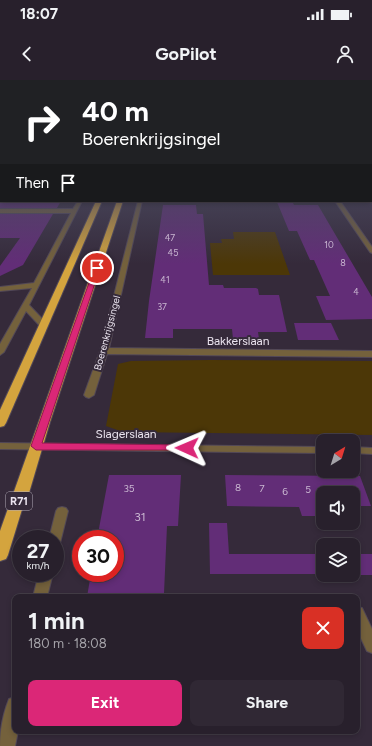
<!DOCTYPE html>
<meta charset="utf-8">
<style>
body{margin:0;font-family:Figtree,sans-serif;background:#302834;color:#f1f3f6;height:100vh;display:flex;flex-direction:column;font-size:15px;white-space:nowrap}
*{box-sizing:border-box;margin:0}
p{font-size:13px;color:#a5a3a9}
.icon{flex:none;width:22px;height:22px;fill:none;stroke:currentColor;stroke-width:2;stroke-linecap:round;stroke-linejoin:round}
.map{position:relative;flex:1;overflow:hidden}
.sheet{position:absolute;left:12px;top:514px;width:348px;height:140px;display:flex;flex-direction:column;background:#28202c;border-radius:8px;box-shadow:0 2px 6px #0003,0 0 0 1px #443e48}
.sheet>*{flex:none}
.guide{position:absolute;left:0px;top:0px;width:372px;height:122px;box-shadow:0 2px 6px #0003,0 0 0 1px #443e48;background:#202124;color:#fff;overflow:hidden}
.needle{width:26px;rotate:38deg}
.tools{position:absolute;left:316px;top:354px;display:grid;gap:8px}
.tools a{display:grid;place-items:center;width:44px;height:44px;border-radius:8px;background:#28202c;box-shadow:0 2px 6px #0003,0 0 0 1px #443e48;font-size:20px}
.speed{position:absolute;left:12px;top:450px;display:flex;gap:8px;font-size:20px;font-weight:700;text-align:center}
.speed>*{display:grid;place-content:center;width:52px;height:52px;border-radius:50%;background:#28202c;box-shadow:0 2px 6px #0003,0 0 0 1px #443e48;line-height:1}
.speed small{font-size:10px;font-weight:400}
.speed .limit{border:6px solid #d22;background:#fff;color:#111}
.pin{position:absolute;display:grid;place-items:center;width:34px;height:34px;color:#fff;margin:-17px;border:2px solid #fff;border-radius:50%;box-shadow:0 1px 4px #0007}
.me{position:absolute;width:44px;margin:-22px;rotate:271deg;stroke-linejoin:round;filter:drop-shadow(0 0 3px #0008)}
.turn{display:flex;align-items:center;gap:14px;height:84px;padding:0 16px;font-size:18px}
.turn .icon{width:52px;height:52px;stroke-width:2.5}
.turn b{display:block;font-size:28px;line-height:34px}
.then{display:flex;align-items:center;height:38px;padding:0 16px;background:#0003;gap:8px;font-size:15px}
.round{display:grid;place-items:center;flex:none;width:42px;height:42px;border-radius:8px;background:#302834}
.summary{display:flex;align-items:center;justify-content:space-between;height:68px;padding:0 16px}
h1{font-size:24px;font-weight:700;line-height:30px}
.action{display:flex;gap:8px;margin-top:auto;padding:8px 16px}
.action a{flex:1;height:46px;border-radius:8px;background:#db2777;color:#fff;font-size:16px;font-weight:700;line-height:46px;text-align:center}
.action a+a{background:#302834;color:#f1f3f6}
.status{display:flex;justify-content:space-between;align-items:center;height:28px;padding:0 20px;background:#28202c;direction:ltr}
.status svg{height:11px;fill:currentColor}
header{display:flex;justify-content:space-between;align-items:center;height:52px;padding:0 16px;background:#28202c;font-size:18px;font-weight:700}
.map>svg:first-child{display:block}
.green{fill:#4c3707}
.building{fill:#622d77}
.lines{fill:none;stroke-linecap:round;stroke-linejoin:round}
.street-casing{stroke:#524857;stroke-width:2}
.highway-casing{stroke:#524857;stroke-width:2}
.street{fill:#74613c;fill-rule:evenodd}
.highway{fill:#d4a43e;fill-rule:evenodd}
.route{fill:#db2777;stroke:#8e194d}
.labels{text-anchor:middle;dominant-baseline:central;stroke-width:4;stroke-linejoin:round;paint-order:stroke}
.far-number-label{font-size:9px;fill:#c9b6d1}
.far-street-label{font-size:10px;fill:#ebe4ef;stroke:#352a3a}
.number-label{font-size:10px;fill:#c9b6d1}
.shield{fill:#352a3a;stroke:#b4acb9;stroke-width:1}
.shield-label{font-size:11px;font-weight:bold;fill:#ebe4ef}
.street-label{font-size:12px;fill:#ebe4ef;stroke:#352a3a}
.near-number-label{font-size:12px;fill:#c9b6d1}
</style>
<div class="status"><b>18:07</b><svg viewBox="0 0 49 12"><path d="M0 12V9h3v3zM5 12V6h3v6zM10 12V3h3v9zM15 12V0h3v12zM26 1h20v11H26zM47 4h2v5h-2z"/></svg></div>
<header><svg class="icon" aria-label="back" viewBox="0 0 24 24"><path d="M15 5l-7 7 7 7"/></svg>GoPilot<svg class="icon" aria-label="person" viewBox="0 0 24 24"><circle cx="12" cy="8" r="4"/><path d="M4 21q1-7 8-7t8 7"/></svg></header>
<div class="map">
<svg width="372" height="666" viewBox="0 0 372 666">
<rect width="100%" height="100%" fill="#352a3a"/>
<g class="green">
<polygon points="233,152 275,152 290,195 213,195 210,163 222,163 221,159 234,159"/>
<polygon points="210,280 372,281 372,355 123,352 106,346 118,284 131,281"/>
</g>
<g class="building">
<polygon points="0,121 61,121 57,128 0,128"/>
<polygon points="277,122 293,123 294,125 318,125 372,217 372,239 326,240 316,216 330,216 314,180 310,180 297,151 289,151"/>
<polygon points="163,125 196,125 197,134 203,134 209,205 223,205 224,208 256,208 258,209 259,215 279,215 287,252 258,252 259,259 233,259 232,249 173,249 173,258 145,258 149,221"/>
<polygon points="0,134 53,134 23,185 0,196 0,186 20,158 0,158"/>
<polygon points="294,243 331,243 339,260 298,260"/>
<polygon points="109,395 181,395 178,446 167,446 164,513 147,513 147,517 87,517 91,493 115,493 115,459 97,459"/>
<polygon points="225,395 360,396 371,426 358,426 359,429 353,429 353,413 323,413 323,436 302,436 299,427 227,426"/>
<polygon points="209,443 227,443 229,474 323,474 323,494 210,494"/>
<rect x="353" y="474" width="19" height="21"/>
</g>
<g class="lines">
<g class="street-casing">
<g id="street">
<polygon points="78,121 82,121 29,225 48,245 44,247 41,247 26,231 4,272 0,275 0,264 32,208 0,211 0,207 34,203 71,133 0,133 0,129 73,129"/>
<polygon points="138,121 142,121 109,268 372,271 372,277 107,274 94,315 89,318 86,317 84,315 100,271"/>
<polygon points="335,121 340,121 372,167 372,173 370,172"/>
<polygon points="0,363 323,367 323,373 0,369"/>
<polygon points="353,367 372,368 372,374 353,373"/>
<polygon points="62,427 66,428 68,431 60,463 55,464 55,459 49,459 56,431 58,428"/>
<polygon points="39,493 53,493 47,517 33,517"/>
<polygon points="357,527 362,528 372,549 372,573 367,571 357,550"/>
<path d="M15,617v34h3l-3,15h-15c0,-16 3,-32 9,-47z"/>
</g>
</g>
<g class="highway-casing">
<g id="highway">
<polygon points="96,121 102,121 6,343 4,346 0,347 0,330"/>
<polygon points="117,121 123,121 50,342 29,413 24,423 8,475 6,479 0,481 0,451"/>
</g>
</g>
<use href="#street" class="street"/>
<use href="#highway" class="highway"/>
</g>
<linearGradient id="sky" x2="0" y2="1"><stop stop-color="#1d1720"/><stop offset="0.49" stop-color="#4b4a60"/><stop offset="1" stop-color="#4b4a60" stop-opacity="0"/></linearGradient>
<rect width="372" height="184" fill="url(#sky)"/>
<polygon class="route" points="95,186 100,188 42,363 187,365 192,368 191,370 36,370 31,366"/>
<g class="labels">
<g class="far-number-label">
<text x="170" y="157">47</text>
<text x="329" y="164">10</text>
<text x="173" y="172">45</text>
<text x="343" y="182">8</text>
<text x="165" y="199">41</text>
<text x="356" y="211">4</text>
<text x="162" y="226">37</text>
</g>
<g class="far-street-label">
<text transform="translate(107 253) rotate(-75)">Boerenkrijgsingel</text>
</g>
<g class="number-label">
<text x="238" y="407">8</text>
<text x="129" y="408">35</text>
<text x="262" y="408">7</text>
<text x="308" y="409">5</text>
<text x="285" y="411">6</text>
</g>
<rect class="shield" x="6" y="412" width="26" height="18" rx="3"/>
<g class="shield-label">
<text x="19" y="421">R71</text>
</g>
<g class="street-label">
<text x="238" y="261">Bakkerslaan</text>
<text x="126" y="354">Slagerslaan</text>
</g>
<g class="near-number-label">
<text x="140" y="437">31</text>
</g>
</g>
</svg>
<div class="tools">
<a><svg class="needle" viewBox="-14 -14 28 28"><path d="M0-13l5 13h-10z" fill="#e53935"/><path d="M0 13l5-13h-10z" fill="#a5a3a9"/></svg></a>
<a><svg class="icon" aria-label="sound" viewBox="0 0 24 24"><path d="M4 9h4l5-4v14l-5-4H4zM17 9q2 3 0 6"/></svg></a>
<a><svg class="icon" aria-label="layers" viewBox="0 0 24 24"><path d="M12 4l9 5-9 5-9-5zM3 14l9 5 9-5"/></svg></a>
</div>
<div class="speed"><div>27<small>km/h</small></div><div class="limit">30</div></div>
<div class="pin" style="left:97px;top:188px;background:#d93025"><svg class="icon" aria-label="arrive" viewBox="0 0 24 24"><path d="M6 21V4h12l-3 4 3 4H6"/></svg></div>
<svg class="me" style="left:187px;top:368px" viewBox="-20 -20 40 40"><path d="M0-17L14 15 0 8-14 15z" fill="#db2777" stroke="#fff" stroke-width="4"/></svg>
<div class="guide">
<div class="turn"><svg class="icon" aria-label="right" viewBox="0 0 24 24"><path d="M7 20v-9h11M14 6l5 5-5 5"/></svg><div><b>40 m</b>Boerenkrijgsingel</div></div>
<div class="then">Then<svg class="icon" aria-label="arrive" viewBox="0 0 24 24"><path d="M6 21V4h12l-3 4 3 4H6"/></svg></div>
</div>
<section class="sheet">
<div class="summary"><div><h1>1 min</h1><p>180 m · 18:08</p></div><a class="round" style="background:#d93025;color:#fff"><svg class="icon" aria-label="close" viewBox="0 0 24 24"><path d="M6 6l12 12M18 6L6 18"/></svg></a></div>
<div class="action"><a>Exit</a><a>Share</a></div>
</section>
</div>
